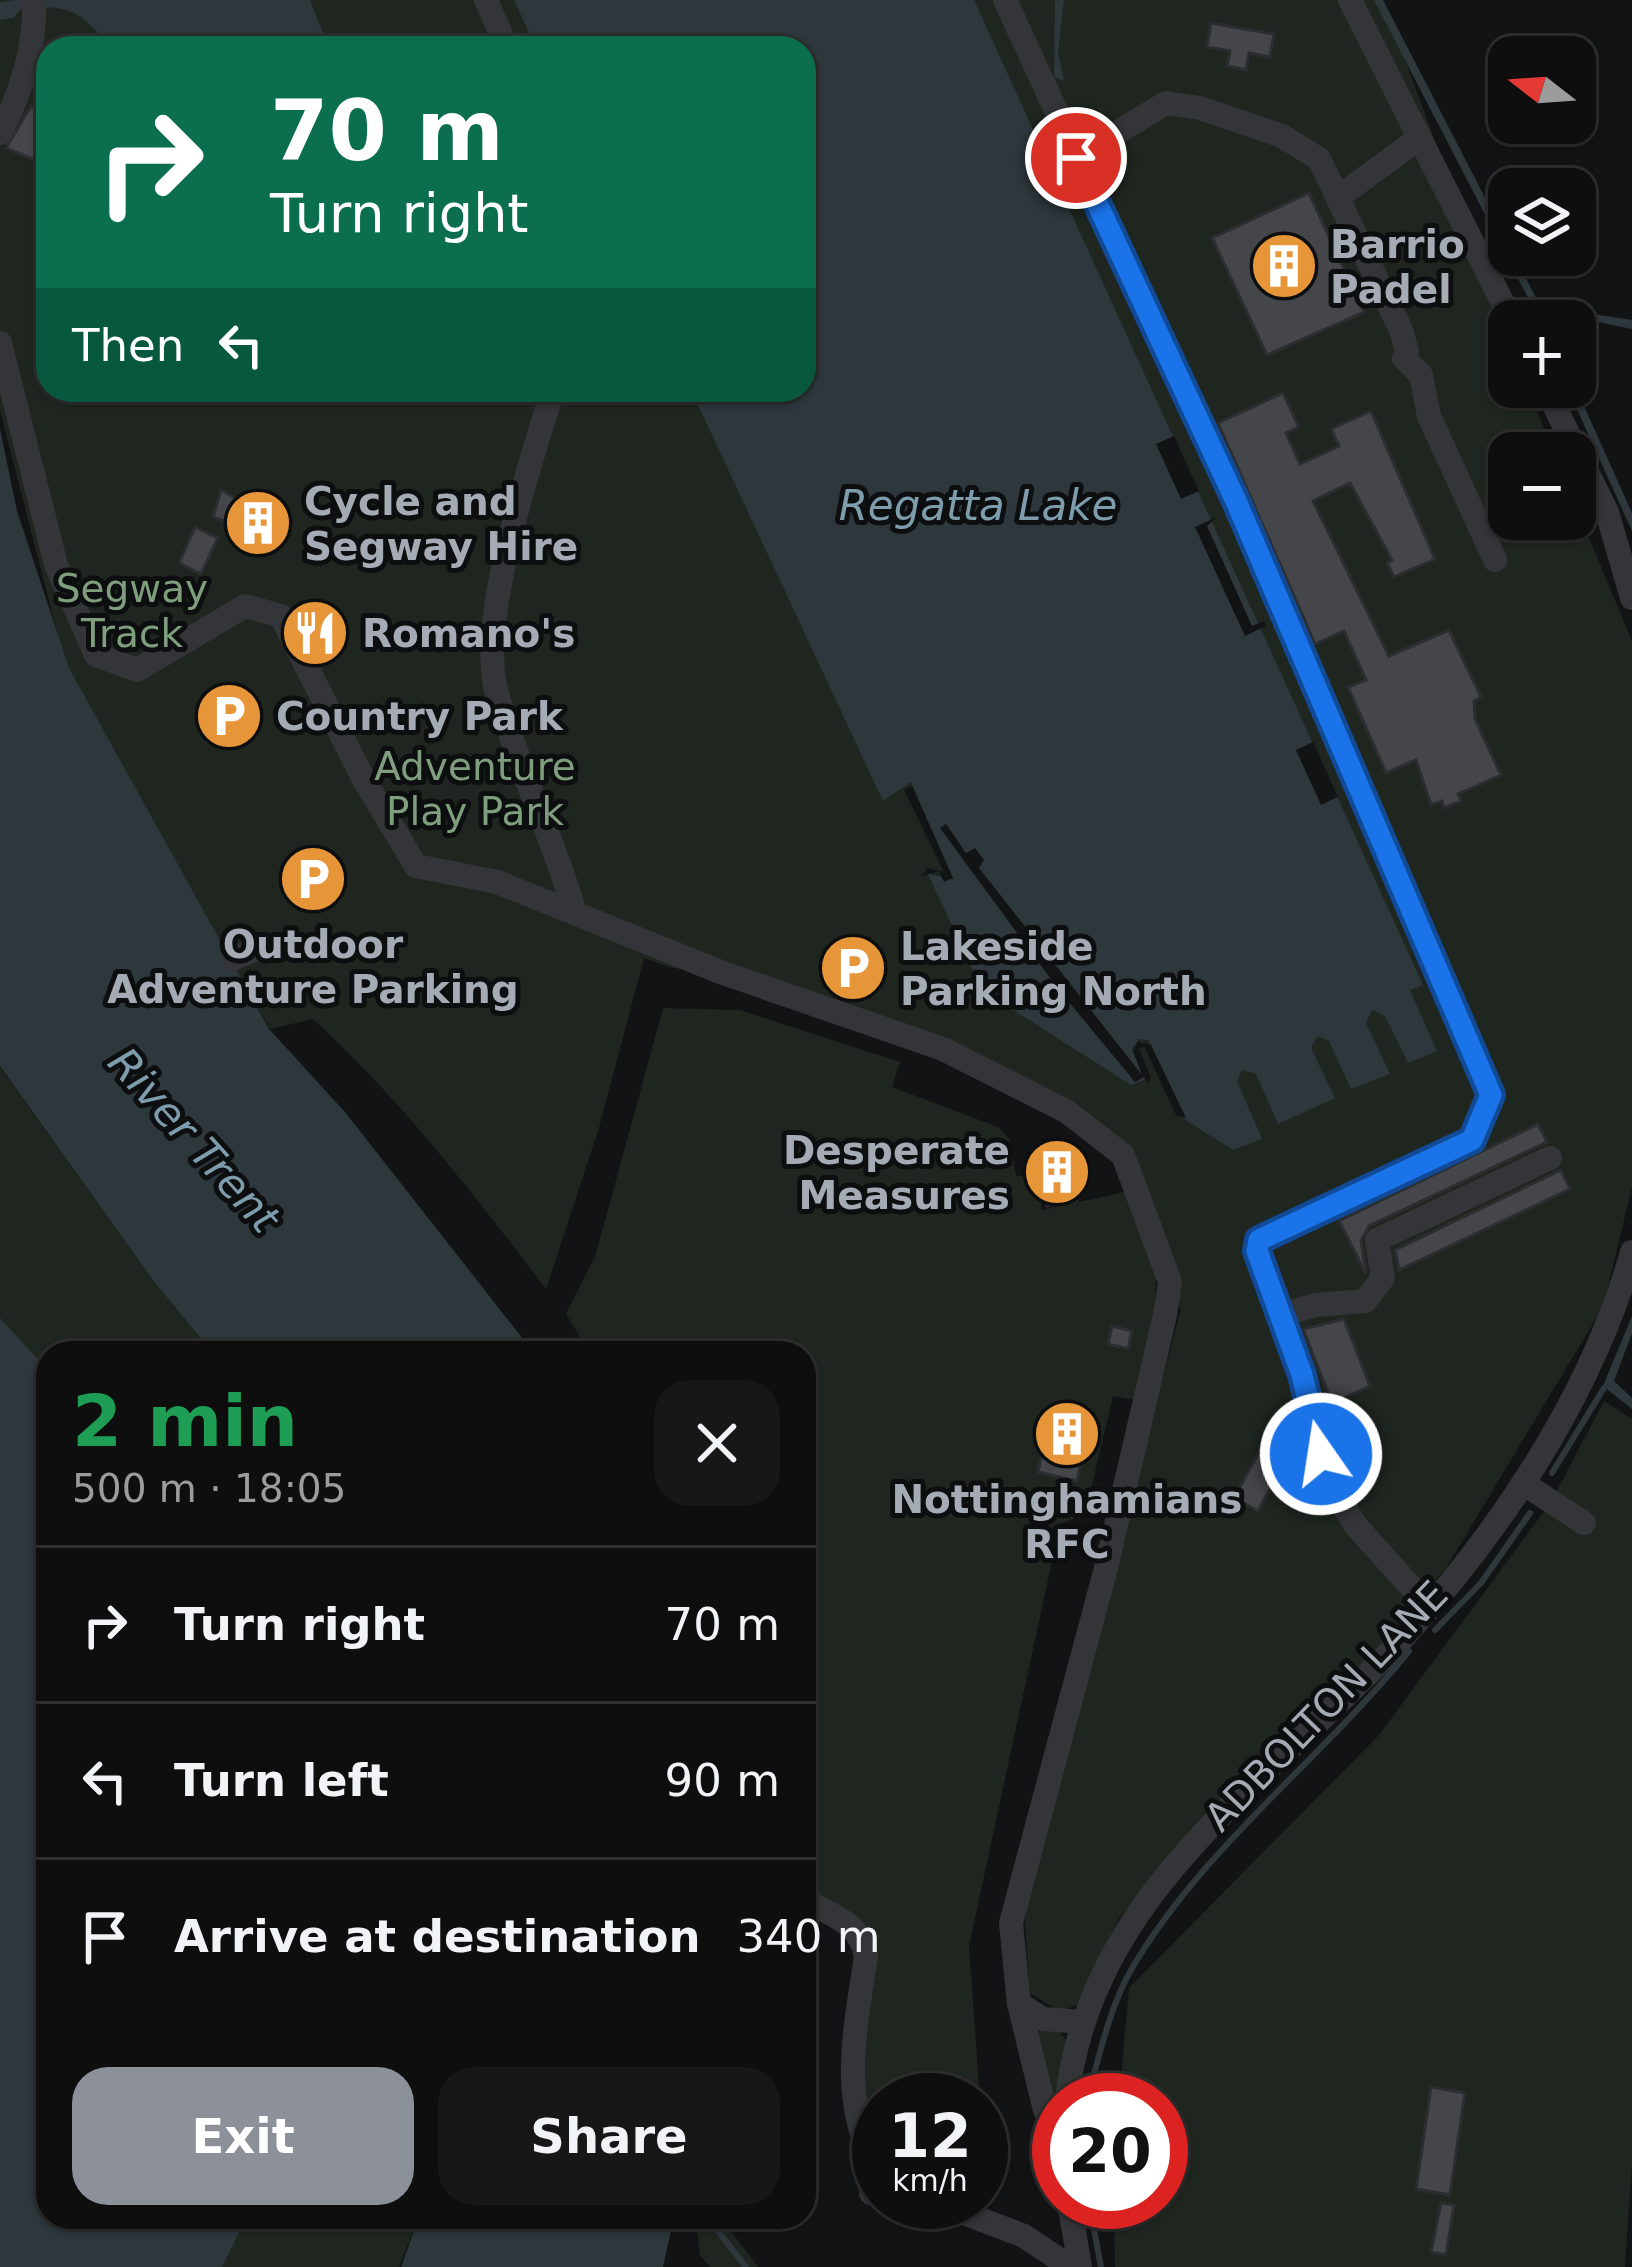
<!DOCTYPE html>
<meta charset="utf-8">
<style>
body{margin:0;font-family:"DejaVu Sans",sans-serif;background:#171718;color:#f1f3f6;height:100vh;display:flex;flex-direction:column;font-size:45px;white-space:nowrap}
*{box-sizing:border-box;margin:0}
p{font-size:39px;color:#9b9c9e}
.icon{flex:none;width:66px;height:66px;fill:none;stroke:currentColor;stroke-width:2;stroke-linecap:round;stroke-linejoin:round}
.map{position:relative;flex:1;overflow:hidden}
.sheet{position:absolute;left:36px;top:1341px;width:780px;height:888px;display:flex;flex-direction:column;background:#0e0e0f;border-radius:36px;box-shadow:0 3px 9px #0004,0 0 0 3px #2e2e2f}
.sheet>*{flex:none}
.banner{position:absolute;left:36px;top:36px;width:780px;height:366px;border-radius:36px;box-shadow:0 3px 9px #0004,0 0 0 3px #2e2e2f;background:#0b6e4f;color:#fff;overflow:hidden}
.needle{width:78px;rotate:287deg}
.tools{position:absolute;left:1488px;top:36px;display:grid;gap:24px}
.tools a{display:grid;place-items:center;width:108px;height:108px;border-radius:24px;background:#0e0e0f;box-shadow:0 3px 9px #0004,0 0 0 3px #2e2e2f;font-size:60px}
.speed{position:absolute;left:852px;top:2073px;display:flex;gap:24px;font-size:60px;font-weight:700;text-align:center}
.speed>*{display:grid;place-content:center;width:156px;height:156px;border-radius:50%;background:#0e0e0f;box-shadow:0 3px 9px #0004,0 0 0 3px #2e2e2f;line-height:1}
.speed small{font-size:30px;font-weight:400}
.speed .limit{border:18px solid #d22;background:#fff;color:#111}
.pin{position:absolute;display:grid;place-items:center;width:102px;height:102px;color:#fff;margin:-51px;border:6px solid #fff;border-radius:50%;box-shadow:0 3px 12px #0007}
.me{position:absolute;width:132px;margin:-66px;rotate:347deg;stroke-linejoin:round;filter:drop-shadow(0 0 9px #0008)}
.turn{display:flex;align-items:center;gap:42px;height:252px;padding:0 36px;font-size:54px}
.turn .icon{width:156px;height:156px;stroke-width:2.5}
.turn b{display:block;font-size:84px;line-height:102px}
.then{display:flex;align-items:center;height:114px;padding:0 36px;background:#0003;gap:24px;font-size:45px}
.round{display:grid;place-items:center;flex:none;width:126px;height:126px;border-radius:36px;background:#171718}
.head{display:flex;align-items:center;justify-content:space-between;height:204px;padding:0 36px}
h1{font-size:72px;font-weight:700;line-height:90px;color:#1e9e55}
.action{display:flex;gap:24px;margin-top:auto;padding:24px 36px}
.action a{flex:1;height:138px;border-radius:36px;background:#8c9099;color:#fff;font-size:48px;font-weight:700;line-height:138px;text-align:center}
.action a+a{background:#171718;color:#f1f3f6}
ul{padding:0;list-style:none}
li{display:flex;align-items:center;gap:36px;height:156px;padding:0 36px;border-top:3px solid #2e2e2f}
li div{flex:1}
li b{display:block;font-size:45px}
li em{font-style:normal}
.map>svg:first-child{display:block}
.green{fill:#1f261f;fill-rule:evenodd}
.water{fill:#2d373c}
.pier{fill:#121314}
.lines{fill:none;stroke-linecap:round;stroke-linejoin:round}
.stream{stroke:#2d373c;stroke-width:6}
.building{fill:#44464a;stroke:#2c2d30;stroke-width:3}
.minor{stroke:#343539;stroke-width:24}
.route-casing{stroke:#114b97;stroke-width:30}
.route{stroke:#1a73e8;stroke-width:21}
.labels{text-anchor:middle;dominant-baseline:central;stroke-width:10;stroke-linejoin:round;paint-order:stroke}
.poi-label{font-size:39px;font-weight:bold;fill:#a5abb4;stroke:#0d0e0f;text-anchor:start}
.park-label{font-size:39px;fill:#7f9e7d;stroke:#0d0e0f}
.street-label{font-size:39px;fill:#a5abb4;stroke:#0d0e0f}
.water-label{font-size:42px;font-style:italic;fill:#7d9dad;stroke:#0d0e0f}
</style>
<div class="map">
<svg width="1632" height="2267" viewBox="0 0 1632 2267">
<rect width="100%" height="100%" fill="#121314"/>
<g class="green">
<path d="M0,0h1383l126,342v45h18l27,66h-45v66h66v-15l57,137v546l-29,120 -157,261 -81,99 -155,144 -92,109 -40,84 -18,8 -30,-19 -5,-72 7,-51 149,-561 -10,-13 -48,-152 -326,-158 -129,-19 -24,-9 -45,170 -53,161c-73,-96 -144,-188 -233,-270l-43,10 -200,-347 -70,-271zM48,48h756v342h-756z"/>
<polygon points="663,1008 740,1010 900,1062 892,1087 998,1127 1009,1139 1016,1176 1037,1176 1042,1210 1125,1192 1156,1276 1153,1348 1142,1401 1113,1396 1085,1514 1060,1524 969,1946 980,2100 879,2100 879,2163 857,2101 869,1956 804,1892 804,1353 590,1353 566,1314 595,1257"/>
<polygon points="0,1067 155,1283 213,1353 48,1353 48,2217 419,2217 399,2267 0,2267"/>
<polygon points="1604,1401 1632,1419 1632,2163 1625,2267 1115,2267 1114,2202 1161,2202 1161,2100 1119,2100 1129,1988 1379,1735 1551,1502"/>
<polygon points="1044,2029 1060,2032 1068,2043 1055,2107 1036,2033"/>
<polygon points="695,2217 720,2217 758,2267 711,2267 700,2256"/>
</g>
<g class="water">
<path d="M310,0l19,48h-220c-25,-37 -43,-45 -88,-39l-8,9 -13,2v-18l15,-2z"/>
<polygon points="514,0 974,0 1423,985 1410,990 1437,1051 1408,1063 1385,1016 1372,1010 1366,1023 1390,1074 1351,1089 1329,1041 1318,1036 1311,1048 1335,1098 1278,1124 1256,1074 1242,1070 1237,1081 1262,1139 1233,1150 1184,1119 1148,1040 1139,1039 1132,1049 1146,1079 1131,1085 982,990 928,874 953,879 911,782 883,801 691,390 804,390 804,48 536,48"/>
<polygon points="1055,0 1064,0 1058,52 1064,81 1054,77"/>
<polygon points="1374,0 1383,0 1509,244 1509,255 1514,255 1540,306 1632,320 1632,329 1544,311 1547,321 1540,321"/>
<polygon points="1575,386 1632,513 1632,531 1567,387"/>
<polygon points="0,429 17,511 69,668 269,1029 345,1112 534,1353 213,1353 155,1283 0,1066"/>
<polygon points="1632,1316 1632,1333 1614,1381 1632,1398 1632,1409 1603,1386"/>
<polygon points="0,1318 48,1370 48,2217 247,2217 222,2267 0,2267"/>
<polygon points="419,2217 674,2217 663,2267 401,2267"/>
</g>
<g class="pier">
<polygon points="1174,436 1199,491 1181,499 1156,444"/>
<polygon points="1217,517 1207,526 1252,626 1264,621 1266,626 1245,636 1195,527"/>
<polygon points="1313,742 1338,797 1321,805 1296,750"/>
<polygon points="912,786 953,878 944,882 939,871 922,876 927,868 944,872 904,790"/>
<polygon points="946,824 966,853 975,848 984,860 979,868 1142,1075 1133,1051 1138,1042 1151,1045 1186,1118 1176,1115 1144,1046 1139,1049 1151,1077 1148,1084 1144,1077 1135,1082 1059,990 940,828"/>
</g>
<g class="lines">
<g class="stream">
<polyline points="1552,1473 1604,1388"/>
<polyline points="1435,1630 1481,1583 1530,1513"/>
<path d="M1087,2100c12,-43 22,-91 44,-130 72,-123 190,-210 278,-319"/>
<polyline points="1089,2202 1101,2267"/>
<polyline points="711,2222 746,2267"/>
</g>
</g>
<g class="building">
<polygon points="1211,23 1274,34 1270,57 1249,53 1246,70 1227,66 1230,51 1207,47"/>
<polygon points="31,106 48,113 48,166 6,148"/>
<polygon points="1309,193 1364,312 1267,355 1212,238"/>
<polygon points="1283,393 1299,427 1286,433 1300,464 1339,446 1331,429 1371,411 1435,559 1394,577 1387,563 1392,560 1350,483 1313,501 1389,656 1449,630 1481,697 1474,701 1475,719 1501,775 1458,794 1461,801 1444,808 1442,801 1431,805 1416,760 1386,773 1348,687 1366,680 1344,631 1315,644 1218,423"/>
<polygon points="221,490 276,520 268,539 213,517"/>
<polygon points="195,527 218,538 201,574 179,563"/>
<polygon points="1538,1124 1547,1142 1369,1226 1361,1241 1366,1274 1339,1221"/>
<polygon points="1069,1152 1077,1201 1047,1206 1038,1157"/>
<polygon points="1561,1170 1570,1189 1399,1270 1395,1250"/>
<polygon points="1344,1319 1370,1386 1332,1403 1303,1329"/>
<polygon points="1112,1326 1132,1331 1128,1349 1108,1344"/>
<polygon points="1051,1410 1091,1419 1077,1481 1038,1472"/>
<polygon points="1260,1450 1284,1463 1258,1511 1234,1498"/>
<polygon points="1431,2087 1465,2093 1450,2195 1416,2189"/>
<polygon points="1441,2203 1454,2205 1446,2255 1431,2252"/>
</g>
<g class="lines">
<g class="minor">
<polyline points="486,0 507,48"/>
<polyline points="1005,0 1236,501 1491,1095 1472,1140 1259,1240 1257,1251 1302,1375 1334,1492 1357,1527 1428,1606"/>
<polyline points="1350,0 1512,321"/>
<path d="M0,133c21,-39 36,-88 34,-133"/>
<polyline points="1075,158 1166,103 1200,108 1282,136 1319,159 1401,330 1407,351 1404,358 1421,375 1429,416 1495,560"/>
<polyline points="1340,196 1418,139"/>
<polyline points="0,343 56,565 96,655 137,670 245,606 281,616 363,778 416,866 497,882 723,973 943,1049 1066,1111 1123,1155 1170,1282 1165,1315 1106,1568 1011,1923 1019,2004 1045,2110 1059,2131"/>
<polyline points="1545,387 1607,512 1632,598"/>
<path d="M553,390c-22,71 -77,233 -56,304 21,73 56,143 77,216"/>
<polyline points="233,959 256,949"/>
<polyline points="1280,1315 1316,1305 1365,1301 1383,1278 1377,1240 1550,1158"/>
<polyline points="1523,1483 1584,1523"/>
<path d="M804,1900c29,16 55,21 62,56 -11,75 -28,147 13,216"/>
<polyline points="1019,2004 1043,2019 1083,2022"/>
<path d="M1067,2100c22,-208 204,-320 334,-460 100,-109 191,-246 231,-388"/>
<polyline points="871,2193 879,2193"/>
<polyline points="935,2202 1024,2236 1063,2262 1078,2260"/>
<polyline points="1069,2202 1080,2267"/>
</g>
</g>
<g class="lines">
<g class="route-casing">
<polyline id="route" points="1076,158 1236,501 1491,1095 1472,1140 1259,1240 1257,1251 1302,1375 1321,1454"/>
</g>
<use href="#route" class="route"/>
</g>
<defs>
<g id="building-disc" transform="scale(3.45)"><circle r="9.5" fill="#e69538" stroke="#0d0e0f"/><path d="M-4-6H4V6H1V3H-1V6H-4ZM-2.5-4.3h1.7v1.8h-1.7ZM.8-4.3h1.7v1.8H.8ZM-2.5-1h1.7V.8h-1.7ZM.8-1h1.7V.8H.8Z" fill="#fff"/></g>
<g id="restaurant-disc" transform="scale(3.45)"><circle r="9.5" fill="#e69538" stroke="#0d0e0f"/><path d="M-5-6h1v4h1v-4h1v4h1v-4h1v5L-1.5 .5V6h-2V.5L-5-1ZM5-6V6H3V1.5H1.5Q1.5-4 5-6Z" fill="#fff"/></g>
<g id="parking-disc" transform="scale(3.45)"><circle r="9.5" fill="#e69538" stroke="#0d0e0f"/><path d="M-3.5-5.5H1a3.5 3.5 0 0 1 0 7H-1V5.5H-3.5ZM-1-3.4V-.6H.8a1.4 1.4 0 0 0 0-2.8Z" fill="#fff"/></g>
</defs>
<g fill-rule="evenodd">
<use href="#building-disc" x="1284" y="266"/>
<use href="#building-disc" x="258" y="523"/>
<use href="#restaurant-disc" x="315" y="633"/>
<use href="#parking-disc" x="229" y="716"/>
<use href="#parking-disc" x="313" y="879"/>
<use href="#parking-disc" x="853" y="968"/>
<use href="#building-disc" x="1057" y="1172"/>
<use href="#building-disc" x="1067" y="1434"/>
</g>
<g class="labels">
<g class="poi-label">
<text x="1330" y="244">Barrio<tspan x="1330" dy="45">Padel</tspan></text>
<text x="304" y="501">Cycle and<tspan x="304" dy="45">Segway Hire</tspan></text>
<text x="362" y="633">Romano's</text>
<text x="276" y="716">Country Park</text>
<text x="313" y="944" text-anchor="middle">Outdoor<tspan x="313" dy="45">Adventure Parking</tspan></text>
<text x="900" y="946">Lakeside<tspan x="900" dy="45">Parking North</tspan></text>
<text x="1010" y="1150" text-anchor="end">Desperate<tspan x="1010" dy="45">Measures</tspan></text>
<text x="1067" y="1499" text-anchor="middle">Nottinghamians<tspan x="1067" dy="45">RFC</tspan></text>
</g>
<g class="park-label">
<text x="132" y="588">Segway<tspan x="132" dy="45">Track</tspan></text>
<text x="475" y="766">Adventure<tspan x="475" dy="45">Play Park</tspan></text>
</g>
<g class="street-label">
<text transform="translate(1326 1706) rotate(-46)">ADBOLTON LANE</text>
</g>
<g class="water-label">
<text x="978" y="505">Regatta Lake</text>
<text transform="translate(194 1140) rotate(48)">River Trent</text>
</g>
</g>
</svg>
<div class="tools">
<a><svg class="needle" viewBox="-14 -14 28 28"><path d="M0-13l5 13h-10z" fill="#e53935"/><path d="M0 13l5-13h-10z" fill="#9b9c9e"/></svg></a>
<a><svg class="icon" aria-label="layers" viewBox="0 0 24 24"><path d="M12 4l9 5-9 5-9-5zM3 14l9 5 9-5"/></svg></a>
<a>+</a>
<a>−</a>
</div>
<div class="speed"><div>12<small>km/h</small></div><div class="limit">20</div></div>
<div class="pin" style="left:1076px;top:158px;background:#d93025"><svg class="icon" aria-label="arrive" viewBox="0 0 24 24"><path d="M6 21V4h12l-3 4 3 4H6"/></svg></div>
<svg class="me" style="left:1321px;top:1454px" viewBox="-20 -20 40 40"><circle r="17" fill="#1a73e8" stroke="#fff" stroke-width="3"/><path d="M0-11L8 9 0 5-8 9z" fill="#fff"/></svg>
<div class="banner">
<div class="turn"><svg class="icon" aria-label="right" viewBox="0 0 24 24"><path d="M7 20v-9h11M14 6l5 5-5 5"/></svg><div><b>70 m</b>Turn right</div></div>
<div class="then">Then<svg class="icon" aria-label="left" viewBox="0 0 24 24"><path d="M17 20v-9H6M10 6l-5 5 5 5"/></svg></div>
</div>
<section class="sheet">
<div class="head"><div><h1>2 min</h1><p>500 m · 18:05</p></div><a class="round"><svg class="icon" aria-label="close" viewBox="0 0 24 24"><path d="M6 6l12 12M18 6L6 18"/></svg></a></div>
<ul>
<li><svg class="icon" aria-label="right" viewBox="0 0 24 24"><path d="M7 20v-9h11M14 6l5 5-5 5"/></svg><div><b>Turn right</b></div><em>70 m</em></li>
<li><svg class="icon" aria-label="left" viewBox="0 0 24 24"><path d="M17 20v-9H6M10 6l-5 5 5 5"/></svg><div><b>Turn left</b></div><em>90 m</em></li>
<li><svg class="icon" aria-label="arrive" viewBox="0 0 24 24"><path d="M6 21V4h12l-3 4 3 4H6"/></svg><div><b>Arrive at destination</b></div><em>340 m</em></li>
</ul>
<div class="action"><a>Exit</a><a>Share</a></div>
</section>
</div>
